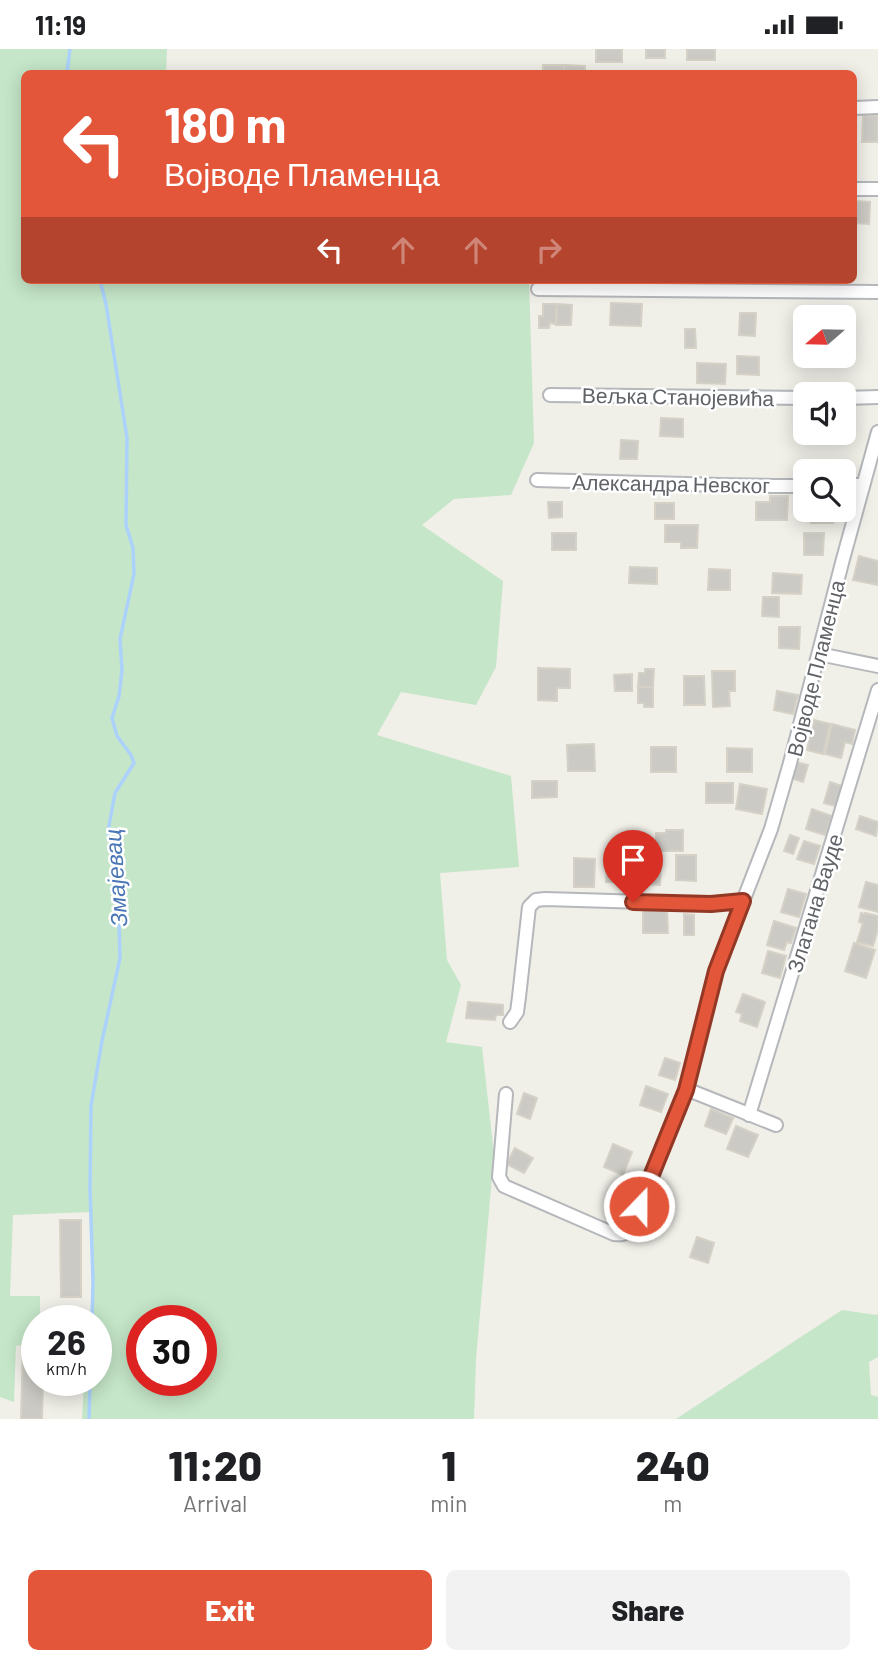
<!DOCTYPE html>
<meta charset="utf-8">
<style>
body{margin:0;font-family:Barlow,sans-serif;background:#f2f2f2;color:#202124;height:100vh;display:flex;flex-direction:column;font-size:26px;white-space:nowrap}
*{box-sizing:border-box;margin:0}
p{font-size:23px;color:#757577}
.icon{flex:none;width:38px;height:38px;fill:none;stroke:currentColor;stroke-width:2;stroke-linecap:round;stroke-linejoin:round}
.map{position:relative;height:1370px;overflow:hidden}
.sheet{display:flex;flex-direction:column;background:#fff;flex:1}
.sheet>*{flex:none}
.top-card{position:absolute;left:21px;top:21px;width:836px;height:214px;border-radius:10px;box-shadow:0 4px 18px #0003;background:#e3563a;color:#fff;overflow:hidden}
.needle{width:46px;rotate:250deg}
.tools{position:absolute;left:793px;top:256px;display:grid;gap:14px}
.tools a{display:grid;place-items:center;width:63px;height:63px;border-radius:10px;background:#fff;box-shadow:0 4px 18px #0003;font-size:35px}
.speed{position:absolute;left:21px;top:1256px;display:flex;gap:14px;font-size:35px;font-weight:700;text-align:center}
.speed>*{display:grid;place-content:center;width:91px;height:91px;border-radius:50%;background:#fff;box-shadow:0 4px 18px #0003;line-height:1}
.speed small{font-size:18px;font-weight:400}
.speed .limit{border:10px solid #d22;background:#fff;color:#111}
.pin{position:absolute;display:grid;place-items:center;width:60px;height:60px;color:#fff;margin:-72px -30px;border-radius:50% 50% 50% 0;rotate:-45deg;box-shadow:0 0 7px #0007}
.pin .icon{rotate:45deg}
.me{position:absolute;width:77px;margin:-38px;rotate:22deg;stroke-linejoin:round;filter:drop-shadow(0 0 5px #0008)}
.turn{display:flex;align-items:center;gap:24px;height:147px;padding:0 28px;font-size:32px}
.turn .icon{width:91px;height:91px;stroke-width:2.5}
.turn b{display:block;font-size:49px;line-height:60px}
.lanes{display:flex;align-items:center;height:66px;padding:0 28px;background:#0003;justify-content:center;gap:35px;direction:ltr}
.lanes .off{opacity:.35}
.eta{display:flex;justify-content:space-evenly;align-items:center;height:119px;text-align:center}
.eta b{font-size:42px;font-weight:800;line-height:49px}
.cta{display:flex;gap:14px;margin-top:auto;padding:14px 28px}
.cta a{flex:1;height:80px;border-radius:10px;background:#e3563a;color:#fff;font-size:28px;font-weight:800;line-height:80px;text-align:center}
.cta a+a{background:#f2f2f2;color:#202124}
.status{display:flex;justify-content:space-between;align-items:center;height:49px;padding:0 35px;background:#fff;direction:ltr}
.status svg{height:19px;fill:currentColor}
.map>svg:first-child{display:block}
.green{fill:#c5e6c8;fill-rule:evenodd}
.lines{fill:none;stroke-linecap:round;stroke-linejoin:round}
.stream{stroke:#acd2fc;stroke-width:3.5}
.building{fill:#cccac4;stroke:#d5d1c6;stroke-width:2}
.minor-casing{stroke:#b5b7bb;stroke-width:16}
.minor{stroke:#fff;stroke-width:12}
.route-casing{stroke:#943826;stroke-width:18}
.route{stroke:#e3563a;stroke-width:12}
.labels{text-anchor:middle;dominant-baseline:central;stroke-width:5;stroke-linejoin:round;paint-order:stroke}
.street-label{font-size:21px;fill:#5f6267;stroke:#fff}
.water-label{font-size:23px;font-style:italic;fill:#4b77b7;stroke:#fff}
</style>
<div class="status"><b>11:19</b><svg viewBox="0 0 49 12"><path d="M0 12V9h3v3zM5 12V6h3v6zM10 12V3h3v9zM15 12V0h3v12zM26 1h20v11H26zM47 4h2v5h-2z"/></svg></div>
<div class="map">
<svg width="878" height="1370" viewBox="0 0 878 1370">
<rect width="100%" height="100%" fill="#f0efe8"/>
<g class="green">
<path d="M0,0h167l-1,24h-142v207h505l5,163 -23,52 -57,4 -32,26 81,56 -7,86 -20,38 -75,-13 -24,43 134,41 8,91 -79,6 7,87 14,25 -15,57 36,5 12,107 -18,205 -2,60h-392l2,-38h12v-60h-5l2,-25 -3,-84 -77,3 -3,81h30v25h-3v22l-21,3 -2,56 -14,-5zM142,1272h59v60h-59z"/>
<polygon points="842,1261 876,1266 878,1265 878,1308 869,1313 871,1346 878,1348 878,1370 676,1370"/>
</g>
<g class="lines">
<g class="stream">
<polyline points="67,24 70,0"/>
<polyline points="92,1272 93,1232 90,1139 91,1057 102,992 120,909 118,839 108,782 115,744 134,714 131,706 117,687 112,669 119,647 122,621 120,590 134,525 133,499 126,476 127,389 106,255 100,231"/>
<polyline points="89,1370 90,1332"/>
</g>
</g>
<g class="building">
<rect x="596" y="0" width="26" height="13"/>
<rect x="646" y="0" width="19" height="9"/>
<rect x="687" y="0" width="28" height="11"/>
<rect x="543" y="16" width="21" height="8"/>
<polygon points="564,16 585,17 585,24 564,24"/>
<polygon points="863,66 878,67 878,93 862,93"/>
<polygon points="854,152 870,153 869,175 854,174"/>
<polygon points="771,231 798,231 797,236 771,235"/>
<polygon points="611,254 642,255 641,277 610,276"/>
<polygon points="543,255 557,255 556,275 550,274 549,279 539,279 539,267 543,267"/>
<polygon points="557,255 572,256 571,276 556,276"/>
<polygon points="740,264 756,264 755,287 739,286"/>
<polygon points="685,280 695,280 696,299 685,299"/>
<polygon points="737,307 759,308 759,326 737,325"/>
<polygon points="697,314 726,315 725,335 697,334"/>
<polygon points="661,369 683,370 683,388 660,387"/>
<polygon points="621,391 638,392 637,410 620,410"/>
<polygon points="770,447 788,447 787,471 756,471 756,453 770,453"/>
<polygon points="548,453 562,453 562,468 549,469"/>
<rect x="655" y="454" width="19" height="16"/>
<polygon points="812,460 834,460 833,474 811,474"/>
<polygon points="665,476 698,476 697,499 681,499 681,493 665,493"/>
<rect x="552" y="484" width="24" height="17"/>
<polygon points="804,484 824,484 823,506 804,506"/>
<polygon points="859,507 878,512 878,536 853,531"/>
<polygon points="630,518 657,519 657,535 629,534"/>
<polygon points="709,520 730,521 730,541 708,541"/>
<polygon points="773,524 802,526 801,545 772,544"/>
<polygon points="763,548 779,548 779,568 762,567"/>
<polygon points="779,578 800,578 799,600 779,599"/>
<polygon points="538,619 570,620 570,639 557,639 557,652 538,651"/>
<polygon points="645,620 654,620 653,638 638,638 639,624 645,624"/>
<polygon points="712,622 735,622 735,642 729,642 730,657 713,658"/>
<polygon points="632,625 632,642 615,642 614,626"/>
<polygon points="684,627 704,627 705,656 684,656"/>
<polygon points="638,638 653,638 653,658 644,658 644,654 638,654"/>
<polygon points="777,642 798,646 793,665 774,661"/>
<polygon points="814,671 830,675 823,705 807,701"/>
<polygon points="832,675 855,681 852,695 845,693 841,709 825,705"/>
<polygon points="594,695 595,722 568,722 567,696"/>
<rect x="651" y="698" width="25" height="25"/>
<polygon points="727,699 752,700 752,723 727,723"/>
<polygon points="795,713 808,716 803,733 791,729"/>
<polygon points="532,732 557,732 557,748 532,749"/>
<polygon points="830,733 845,738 839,758 824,754"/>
<rect x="706" y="734" width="27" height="20"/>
<polygon points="740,735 767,740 762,765 736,760"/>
<polygon points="812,760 832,767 825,786 806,780"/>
<polygon points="860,767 878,773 876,787 856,780"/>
<polygon points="666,781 683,781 683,802 656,802 656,784 666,784"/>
<polygon points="790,786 799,789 793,805 784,802"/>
<polygon points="804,792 820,797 814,815 797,810"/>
<polygon points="676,806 696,806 696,832 676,831"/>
<polygon points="574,809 595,810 594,838 574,838"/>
<polygon points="641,811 661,812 660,836 640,835"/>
<polygon points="607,812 628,813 628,834 606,833"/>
<polygon points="866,833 878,836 878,863 859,858"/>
<polygon points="788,840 806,845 799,868 781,863"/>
<polygon points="643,861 667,861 668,884 643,884"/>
<polygon points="861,864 865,865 865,864 878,867 878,880 873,897 857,893 863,874 859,873"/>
<polygon points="684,865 694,866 694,886 684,886"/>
<polygon points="774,872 796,879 791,894 787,893 784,901 767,896"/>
<polygon points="854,894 875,901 866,929 845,922"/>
<polygon points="768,902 786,907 780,929 762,924"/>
<polygon points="743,945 765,953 757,978 740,972 742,965 736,963"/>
<polygon points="468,953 503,956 503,966 496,966 495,971 466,969"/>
<polygon points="665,1009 680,1014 675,1031 659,1026"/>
<polygon points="646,1037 668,1045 661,1063 640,1056"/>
<polygon points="524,1044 537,1049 530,1070 517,1065"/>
<polygon points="711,1060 733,1069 726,1085 705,1077"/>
<polygon points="736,1077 758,1086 748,1108 727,1100"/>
<polygon points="613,1095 632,1103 623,1126 604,1118"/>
<polygon points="515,1099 533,1109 524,1124 506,1115"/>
<polygon points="60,1171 81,1171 81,1248 61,1248"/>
<polygon points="697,1188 714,1194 708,1214 690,1208"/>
<polygon points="23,1297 37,1298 37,1332 43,1332 42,1370 21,1370"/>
</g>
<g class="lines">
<g class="minor-casing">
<g id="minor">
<polyline points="854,59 878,58"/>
<polyline points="854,140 878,140"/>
<polyline points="538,240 878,243"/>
<polyline points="550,346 805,349"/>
<polyline points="844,349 878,348"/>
<path d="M537,431c90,2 179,6 268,6"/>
<polyline points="844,436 863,436"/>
<polyline points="819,605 878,617"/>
<polyline points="510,973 517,963 519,948 529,858 536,851 545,850 711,855 743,852"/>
<polyline points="686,1040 776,1076"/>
<path d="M506,1045l-7,83 5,9 110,48c8,1 11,0 16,-5l56,-140 30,-118 55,-142 19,-66 53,-204 35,-127"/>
<polyline points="749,1066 878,641"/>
</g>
</g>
<use href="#minor" class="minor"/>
</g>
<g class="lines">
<g class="route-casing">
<polyline id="route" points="633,853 711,855 743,852 716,922 686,1041 639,1157"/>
</g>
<use href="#route" class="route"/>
</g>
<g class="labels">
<g class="street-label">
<text transform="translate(678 347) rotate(1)">Вељка Станојевића</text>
<text transform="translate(671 434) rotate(1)">Александра Невског</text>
<text transform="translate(815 619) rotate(-76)">Војводе Пламенца</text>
<text transform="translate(814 854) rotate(-73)">Златана Вауде</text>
</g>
<g class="water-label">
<text transform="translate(115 829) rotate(-94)">Змајевац</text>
</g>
</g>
</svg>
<div class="tools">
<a><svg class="needle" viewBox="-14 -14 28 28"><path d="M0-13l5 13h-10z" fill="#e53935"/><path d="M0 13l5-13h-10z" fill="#757577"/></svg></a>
<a><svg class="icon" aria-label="sound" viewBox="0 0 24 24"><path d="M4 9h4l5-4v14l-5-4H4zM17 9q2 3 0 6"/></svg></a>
<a><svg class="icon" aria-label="search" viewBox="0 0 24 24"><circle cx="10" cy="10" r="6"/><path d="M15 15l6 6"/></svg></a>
</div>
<div class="speed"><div>26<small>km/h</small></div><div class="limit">30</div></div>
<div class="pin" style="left:633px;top:853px;background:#d93025"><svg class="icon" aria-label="arrive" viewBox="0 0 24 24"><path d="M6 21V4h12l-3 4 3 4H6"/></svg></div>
<svg class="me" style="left:639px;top:1157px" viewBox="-20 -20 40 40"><circle r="17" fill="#e3563a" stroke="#fff" stroke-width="3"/><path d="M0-11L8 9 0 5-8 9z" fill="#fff"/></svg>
<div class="top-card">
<div class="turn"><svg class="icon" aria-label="left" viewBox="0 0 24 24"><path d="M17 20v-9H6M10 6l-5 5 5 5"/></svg><div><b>180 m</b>Војводе Пламенца</div></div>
<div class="lanes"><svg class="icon" aria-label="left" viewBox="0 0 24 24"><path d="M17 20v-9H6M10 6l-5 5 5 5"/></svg><svg class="icon off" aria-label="ahead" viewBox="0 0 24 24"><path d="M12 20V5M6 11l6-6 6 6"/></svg><svg class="icon off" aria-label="ahead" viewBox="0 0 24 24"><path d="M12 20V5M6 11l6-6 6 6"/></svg><svg class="icon off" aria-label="right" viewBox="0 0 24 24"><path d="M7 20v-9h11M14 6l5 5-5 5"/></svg></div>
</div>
</div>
<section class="sheet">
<div class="eta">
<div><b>11:20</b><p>Arrival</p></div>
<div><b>1</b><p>min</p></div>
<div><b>240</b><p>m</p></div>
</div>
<div class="cta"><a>Exit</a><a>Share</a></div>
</section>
